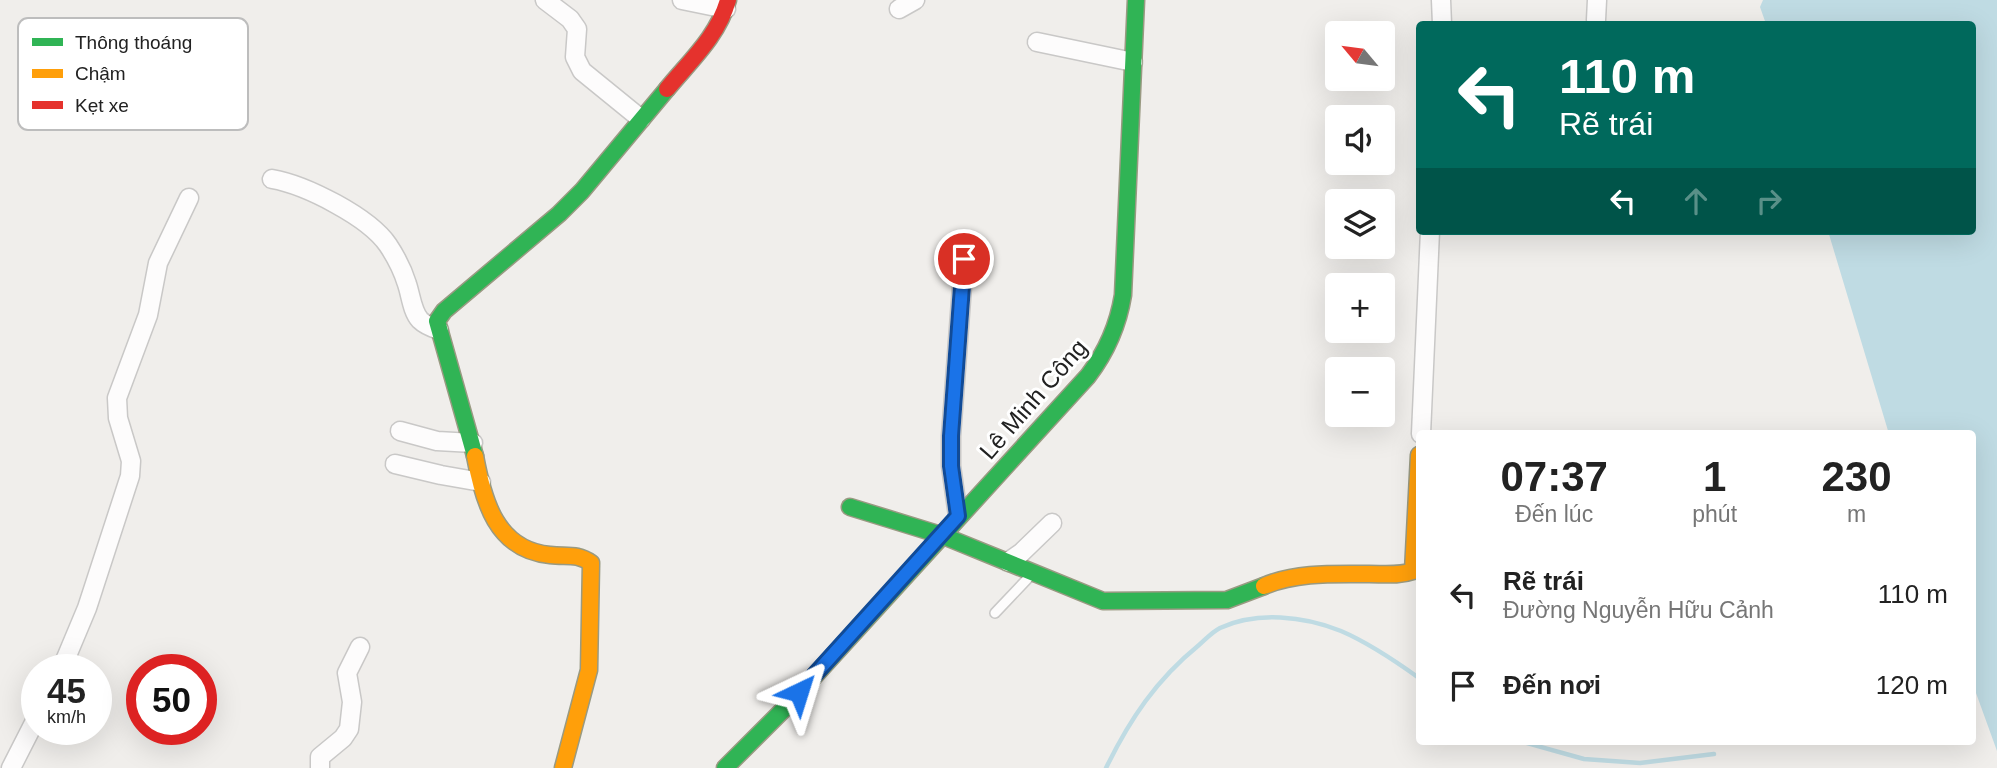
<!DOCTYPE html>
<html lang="vi">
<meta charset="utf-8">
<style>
body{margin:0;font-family:Helvetica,sans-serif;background:#f2f2f2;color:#222;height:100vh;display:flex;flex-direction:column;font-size:26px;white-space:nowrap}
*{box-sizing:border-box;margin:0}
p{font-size:23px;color:#767676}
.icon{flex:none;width:38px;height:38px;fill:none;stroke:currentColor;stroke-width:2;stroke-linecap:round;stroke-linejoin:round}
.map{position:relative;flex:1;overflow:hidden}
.drawer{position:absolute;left:1416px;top:430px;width:560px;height:315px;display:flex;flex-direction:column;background:#fff;border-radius:7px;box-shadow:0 7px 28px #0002}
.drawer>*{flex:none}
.banner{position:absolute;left:1416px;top:21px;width:560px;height:214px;border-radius:7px;box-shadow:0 7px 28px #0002;background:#00695c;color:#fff;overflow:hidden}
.needle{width:46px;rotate:299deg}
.tools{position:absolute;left:1325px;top:21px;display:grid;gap:14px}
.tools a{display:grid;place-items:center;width:70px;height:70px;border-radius:7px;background:#fff;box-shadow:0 7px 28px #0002;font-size:35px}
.speed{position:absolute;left:21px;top:654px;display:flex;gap:14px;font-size:35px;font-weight:700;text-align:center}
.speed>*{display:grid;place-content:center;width:91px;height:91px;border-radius:50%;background:#fff;box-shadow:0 7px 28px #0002;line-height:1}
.speed small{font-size:18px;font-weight:400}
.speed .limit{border:10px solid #d22;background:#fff;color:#111}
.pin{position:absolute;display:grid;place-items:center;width:60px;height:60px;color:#fff;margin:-30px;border:4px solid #fff;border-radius:50%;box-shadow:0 2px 7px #0007}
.me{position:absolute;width:77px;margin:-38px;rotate:41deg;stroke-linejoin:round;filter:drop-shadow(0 0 5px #0008)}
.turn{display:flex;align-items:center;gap:24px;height:147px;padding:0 28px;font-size:32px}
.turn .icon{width:91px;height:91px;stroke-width:2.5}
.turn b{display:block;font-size:49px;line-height:60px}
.lanes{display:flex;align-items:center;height:66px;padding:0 28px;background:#0003;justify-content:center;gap:35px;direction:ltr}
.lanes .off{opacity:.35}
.eta{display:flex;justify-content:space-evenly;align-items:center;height:119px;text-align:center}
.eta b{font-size:42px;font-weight:700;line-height:49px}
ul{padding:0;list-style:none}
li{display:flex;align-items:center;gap:21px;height:91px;padding:0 28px}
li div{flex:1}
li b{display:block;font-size:26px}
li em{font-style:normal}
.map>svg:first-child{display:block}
.water{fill:#bfdbe3}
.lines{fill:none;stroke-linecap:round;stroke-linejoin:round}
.stream{stroke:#bfdbe3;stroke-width:4.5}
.lane-casing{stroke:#c9c8c7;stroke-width:12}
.street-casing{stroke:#c9c8c7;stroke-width:21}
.fast-casing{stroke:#999a82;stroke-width:19}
.slow-casing{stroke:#999a82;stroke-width:19}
.jam-casing{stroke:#999a82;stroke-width:19}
.lane{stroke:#fdfcfc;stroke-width:9}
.street{stroke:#fdfcfc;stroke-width:18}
.fast{stroke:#30b455;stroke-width:16}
.slow{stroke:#ff9f0a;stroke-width:16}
.jam{stroke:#e5322d;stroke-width:16}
.route-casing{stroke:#114b97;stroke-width:18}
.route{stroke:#1a73e8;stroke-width:12}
.labels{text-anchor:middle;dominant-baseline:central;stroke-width:6;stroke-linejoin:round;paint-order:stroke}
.street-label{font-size:24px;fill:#222;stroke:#fff}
.key{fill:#fff;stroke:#bdbdbd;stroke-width:2}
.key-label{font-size:19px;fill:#222}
</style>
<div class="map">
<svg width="1997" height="768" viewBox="0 0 1997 768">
<rect width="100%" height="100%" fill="#f0eeeb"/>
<polygon class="water" points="1763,0 1997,0 1997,751 1972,682 1972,434 1889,434 1828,231 1972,231 1972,24 1766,24 1760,7"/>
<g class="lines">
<g class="stream">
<polyline points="1523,742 1584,759 1640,763 1714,754"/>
<path d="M1106,768c24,-49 50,-88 93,-123 6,-5 13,-13 21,-17 37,-17 84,-12 121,3 28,12 53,29 78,47"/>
</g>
<g class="lane-casing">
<polyline id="lane" points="995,613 1031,575"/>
</g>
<g class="street-casing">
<g id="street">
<polyline points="545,0 570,19 577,29 575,57 582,71 641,119"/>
<polyline points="682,0 726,9"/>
<polyline points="1441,0 1442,24"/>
<polyline points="899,9 915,0"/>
<polyline points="1596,20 1597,0"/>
<polyline points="1037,42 1133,62"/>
<path d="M272,179c34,6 97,38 116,66 8,12 15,26 19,39 4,12 5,27 13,36 5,5 13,8 19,10"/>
<polyline points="400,431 437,441 473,443"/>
<polyline points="1421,434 1430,231"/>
<polyline points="395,464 441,475 481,482"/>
<polyline points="958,516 951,466 951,436 964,259"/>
<polyline points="1008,562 1021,553 1052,523"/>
<polyline points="61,670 87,608 130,476 131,461 118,418 117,398 148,315 158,263 189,198"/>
<polyline points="11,768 37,717"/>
<polyline points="320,768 320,757 343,738 349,729 352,702 347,673 360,647"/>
</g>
</g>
<g class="fast-casing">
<g id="fast">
<polyline points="475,456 437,321 444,311 559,214 582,191 667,89"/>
<polyline points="850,507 941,535 1103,601 1227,600 1264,586"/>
<path d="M725,768l63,-63 300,-329c19,-25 30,-50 35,-81l13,-295"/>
</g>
</g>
<g class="slow-casing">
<g id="slow">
<path d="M475,456c8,44 21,94 75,99 17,2 27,-2 41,8l-2,107 -26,98"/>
<path d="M1264,586c32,-14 71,-12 105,-12 15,0 30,2 44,-3l6,-116"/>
</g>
</g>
<g class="jam-casing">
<path id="jam" d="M667,89c23,-28 51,-53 61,-89"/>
</g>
<use href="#lane" class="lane"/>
<use href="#street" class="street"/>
<use href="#fast" class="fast"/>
<use href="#slow" class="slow"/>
<use href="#jam" class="jam"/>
</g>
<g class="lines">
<g class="route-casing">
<polyline id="route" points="799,692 958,516 951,466 951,436 964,259"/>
</g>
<use href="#route" class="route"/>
</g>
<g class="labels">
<g class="street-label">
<text transform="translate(1033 399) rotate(-49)">Lê Minh Công</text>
</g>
</g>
<rect x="18" y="18" width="230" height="112" rx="10" class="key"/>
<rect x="32" y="38" width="31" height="8" fill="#30b455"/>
<rect x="32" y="69" width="31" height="9" fill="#ff9f0a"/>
<rect x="32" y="101" width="31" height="8" fill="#e5322d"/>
<g class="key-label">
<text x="75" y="49">Thông thoáng</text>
<text x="75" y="80">Chậm</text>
<text x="75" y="112">Kẹt xe</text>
</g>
</svg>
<div class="tools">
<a><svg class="needle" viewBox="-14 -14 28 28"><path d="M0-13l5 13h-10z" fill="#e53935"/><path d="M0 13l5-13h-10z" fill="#767676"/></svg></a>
<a><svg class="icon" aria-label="sound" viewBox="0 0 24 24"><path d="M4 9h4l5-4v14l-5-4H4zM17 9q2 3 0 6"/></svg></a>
<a><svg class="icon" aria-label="layers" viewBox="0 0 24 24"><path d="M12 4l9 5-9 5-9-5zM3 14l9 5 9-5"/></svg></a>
<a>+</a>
<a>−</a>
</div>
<div class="speed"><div>45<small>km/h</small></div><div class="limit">50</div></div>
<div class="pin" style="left:964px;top:259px;background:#d93025"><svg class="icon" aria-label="arrive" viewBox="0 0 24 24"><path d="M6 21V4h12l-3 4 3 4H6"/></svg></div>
<svg class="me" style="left:799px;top:692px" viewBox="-20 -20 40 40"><path d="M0-17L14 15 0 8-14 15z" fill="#1a73e8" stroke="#fff" stroke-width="4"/></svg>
<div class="banner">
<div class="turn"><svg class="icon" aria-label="left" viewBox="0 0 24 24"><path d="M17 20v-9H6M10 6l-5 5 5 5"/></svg><div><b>110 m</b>Rẽ trái</div></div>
<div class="lanes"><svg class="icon" aria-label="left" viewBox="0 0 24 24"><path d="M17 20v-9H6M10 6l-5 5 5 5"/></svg><svg class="icon off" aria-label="ahead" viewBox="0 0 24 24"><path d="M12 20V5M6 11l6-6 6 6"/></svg><svg class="icon off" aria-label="right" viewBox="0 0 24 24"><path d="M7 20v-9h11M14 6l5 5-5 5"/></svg></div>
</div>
<section class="drawer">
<div class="eta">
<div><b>07:37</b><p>Đến lúc</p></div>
<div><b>1</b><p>phút</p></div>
<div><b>230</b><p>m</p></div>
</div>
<ul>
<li><svg class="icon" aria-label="left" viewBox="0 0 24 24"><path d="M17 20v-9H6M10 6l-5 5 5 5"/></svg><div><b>Rẽ trái</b><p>Đường Nguyễn Hữu Cảnh</p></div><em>110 m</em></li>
<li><svg class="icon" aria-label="arrive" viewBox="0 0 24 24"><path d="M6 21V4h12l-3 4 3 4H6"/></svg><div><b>Đến nơi</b></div><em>120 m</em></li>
</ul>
</section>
</div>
